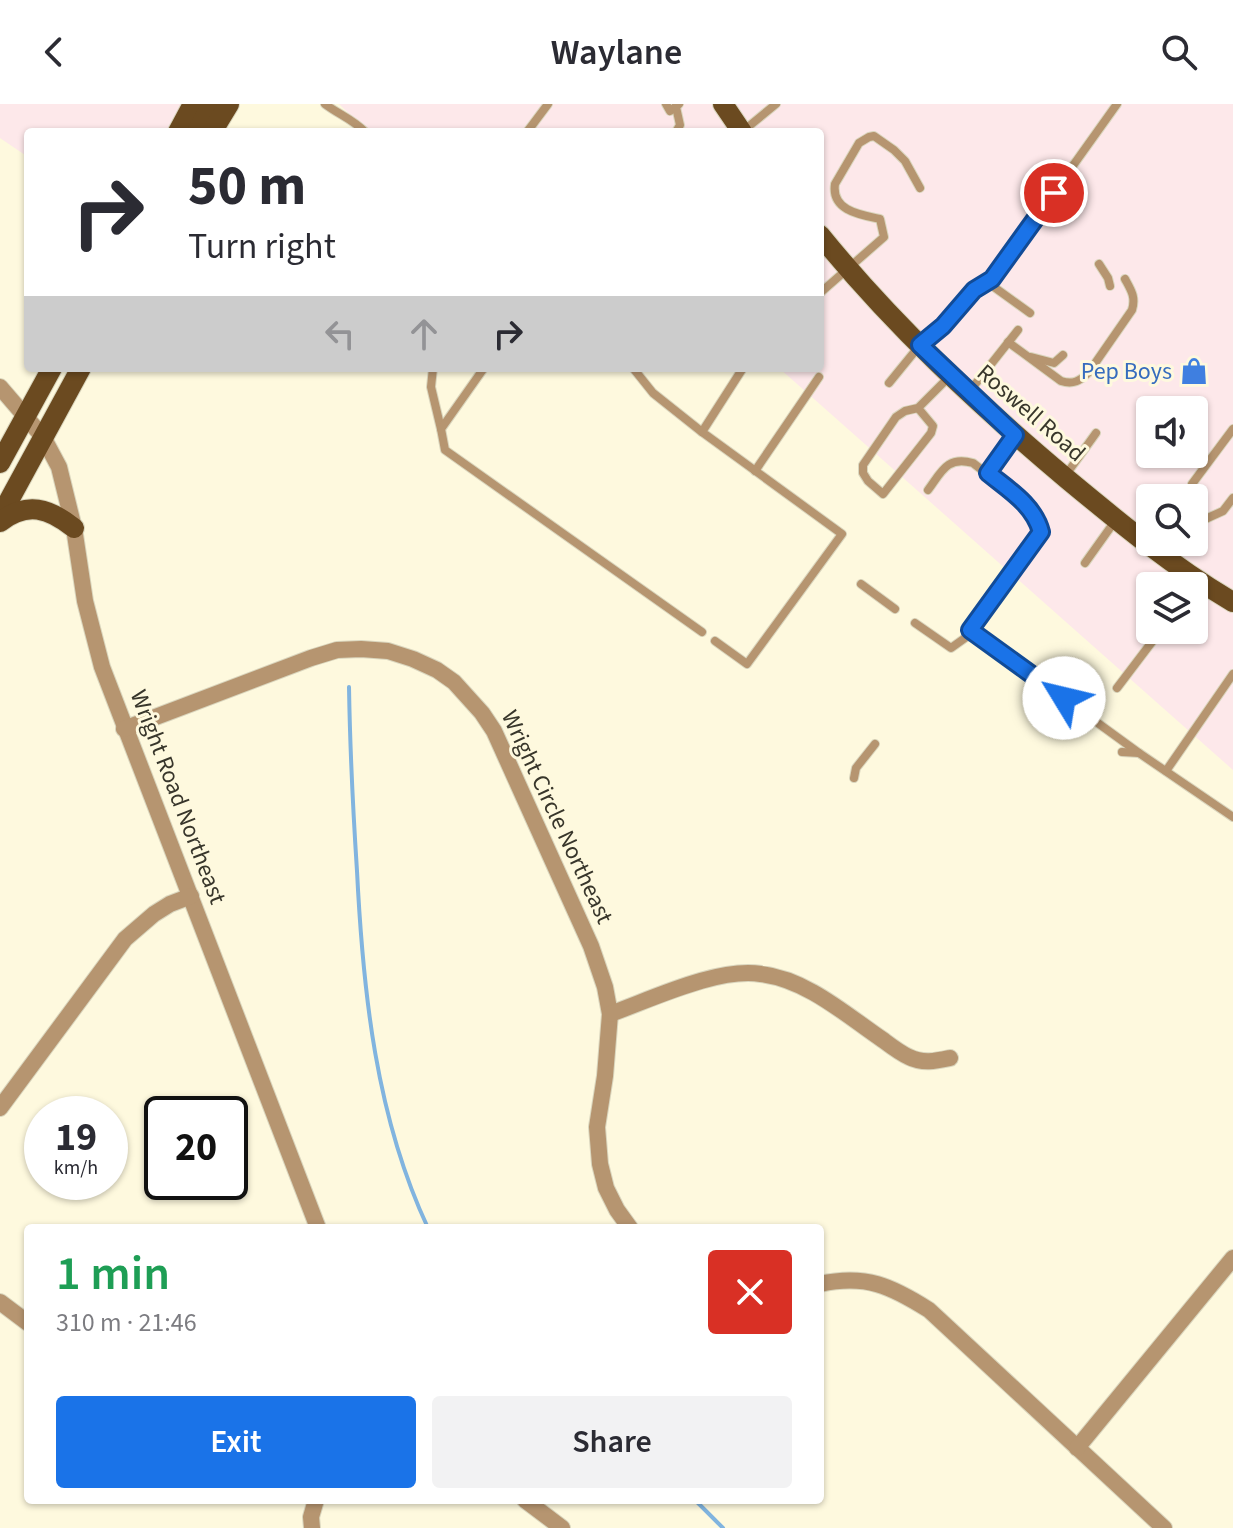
<!DOCTYPE html>
<meta charset="utf-8">
<style>
body{margin:0;font-family:"Source Sans 3",sans-serif;background:#f2f2f3;color:#2b2b33;height:100vh;display:flex;flex-direction:column;font-size:30px;white-space:nowrap}
*{box-sizing:border-box;margin:0}
p{font-size:26px;color:#7c7c81}
.icon{flex:none;width:44px;height:44px;fill:none;stroke:currentColor;stroke-width:2;stroke-linecap:round;stroke-linejoin:round}
.map{position:relative;flex:1;overflow:hidden}
.drawer{position:absolute;left:24px;top:1120px;width:800px;height:280px;display:flex;flex-direction:column;background:#fff;border-radius:8px;box-shadow:0 2px 6px #0004}
.drawer>*{flex:none}
.hud{position:absolute;left:24px;top:24px;width:800px;height:244px;border-radius:8px;box-shadow:0 2px 6px #0004;background:#fff;color:#2b2b33;overflow:hidden}
.tools{position:absolute;left:1136px;top:292px;display:grid;gap:16px}
.tools a{display:grid;place-items:center;width:72px;height:72px;border-radius:8px;background:#fff;box-shadow:0 2px 6px #0004;font-size:40px}
.speed{position:absolute;left:24px;top:992px;display:flex;gap:16px;font-size:40px;font-weight:700;text-align:center}
.speed>*{display:grid;place-content:center;width:104px;height:104px;border-radius:50%;background:#fff;box-shadow:0 2px 6px #0004;line-height:1}
.speed small{font-size:20px;font-weight:400}
.speed .limit{border:4px solid #111;border-radius:12px;background:#fff;color:#111}
.pin{position:absolute;display:grid;place-items:center;width:68px;height:68px;color:#fff;margin:-34px;border:4px solid #fff;border-radius:50%;box-shadow:0 2px 8px #0007}
.me{position:absolute;width:88px;margin:-44px;rotate:306deg;stroke-linejoin:round;filter:drop-shadow(0 0 6px #0008)}
.turn{display:flex;align-items:center;gap:28px;height:168px;padding:0 32px;font-size:36px}
.turn .icon{width:104px;height:104px;stroke-width:2.5}
.turn b{display:block;font-size:56px;line-height:68px}
.lanes{display:flex;align-items:center;height:76px;padding:0 32px;background:#0003;justify-content:center;gap:40px;direction:ltr}
.lanes .off{opacity:.35}
.round{display:grid;place-items:center;flex:none;width:84px;height:84px;border-radius:8px;background:#f2f2f3}
.headline{display:flex;align-items:center;justify-content:space-between;height:136px;padding:0 32px}
h1{font-size:48px;font-weight:600;line-height:60px;color:#1e9e55}
.action{display:flex;gap:16px;margin-top:auto;padding:16px 32px}
.action a{flex:1;height:92px;border-radius:8px;background:#1a73e8;color:#fff;font-size:32px;font-weight:600;line-height:92px;text-align:center}
.action a+a{background:#f2f2f3;color:#2b2b33}
header{display:flex;justify-content:space-between;align-items:center;height:104px;padding:0 32px;background:#fff;font-size:36px;font-weight:600}
.map>svg:first-child{display:block}
.commercial{fill:#fde8ea;fill-rule:evenodd}
.lines{fill:none;stroke-linecap:round;stroke-linejoin:round}
.stream{stroke:#81b4df;stroke-width:4}
.service-casing{stroke:#dad6be;stroke-width:10}
.minor-casing{stroke:#dad6be;stroke-width:18}
.primary-casing{stroke:#dad6be;stroke-width:22}
.service{stroke:#b69570;stroke-width:8}
.minor{stroke:#b69570;stroke-width:16}
.primary{stroke:#6b4a20;stroke-width:20}
.route-casing{stroke:#114b97;stroke-width:20}
.route{stroke:#1a73e8;stroke-width:14}
.labels{text-anchor:middle;dominant-baseline:central;stroke-width:6;stroke-linejoin:round;paint-order:stroke}
.shop-label{font-size:24px;fill:#366cbe;stroke:#fef9de;text-anchor:end}
.street-label{font-size:24px;fill:#38362b;stroke:#fef9de}
</style>
<header><svg class="icon" aria-label="back" viewBox="0 0 24 24"><path d="M15 5l-7 7 7 7"/></svg>Waylane<svg class="icon" aria-label="search" viewBox="0 0 24 24"><circle cx="10" cy="10" r="6"/><path d="M15 15l6 6"/></svg></header>
<div class="map">
<svg width="1233" height="1424" viewBox="0 0 1233 1424">
<rect width="100%" height="100%" fill="#fef9de"/>
<g class="commercial">
<polygon points="0,0 203,0 188,28 28,28 28,53 0,34"/>
<path d="M339,0h894v666l-454,-402h41v-236h-452zM1150,306h44v44h-44zM1150,394h44v44h-44zM1150,482h44v44h-44z"/>
</g>
<g class="lines">
<g class="stream">
<path d="M349,583c1,62 4,123 8,184 6,121 19,246 71,357"/>
<polyline points="695,1396 723,1424"/>
</g>
<g class="service-casing">
<g id="service">
<path d="M325,0c13,10 29,16 40,28"/>
<polyline points="666,0 670,7 679,0"/>
<polyline points="676,3 680,21 676,28"/>
<polyline points="743,27 776,0"/>
<polyline points="527,28 548,0"/>
<polyline points="1099,160 1108,174 1110,182"/>
<polyline points="987,178 1030,209"/>
<path d="M820,189l64,-56 -4,-18c-19,-4 -49,-8 -45,-35l24,-41 10,-6 5,-1 20,14 11,11 15,27"/>
<path d="M1008,238l53,39c12,4 19,0 28,-9l43,-62c4,-13 -1,-20 -7,-31"/>
<polyline points="1031,253 1054,259 1063,251"/>
<polyline points="433,264 431,283 441,325"/>
<polyline points="484,264 441,325 445,346 702,528"/>
<polyline points="633,264 653,289 702,328"/>
<polyline points="889,279 920,241 943,222 974,186 992,175 1117,0"/>
<polyline points="969,288 1018,226"/>
<polyline points="918,304 933,322 931,329 883,390 868,377 863,369 863,361 896,313 905,307 918,304 950,272"/>
<polyline points="755,367 819,273"/>
<polyline points="988,369 1015,331"/>
<polyline points="1065,372 1096,329"/>
<polyline points="1201,417 1192,380 1233,325"/>
<polyline points="1194,425 1201,417 1223,407 1233,394"/>
<polyline points="1171,456 1184,438"/>
<polyline points="1085,459 1115,417"/>
<polyline points="861,480 895,505"/>
<path d="M915,519l36,25 14,-10 76,-106 -3,-11 -6,-12 -59,-46c-26,-7 -31,8 -45,27"/>
<polyline points="970,526 1139,649"/>
<polyline points="715,537 747,560 842,430 702,328 743,264"/>
<polyline points="1117,584 1161,526"/>
<polyline points="1122,648 1139,649 1233,713"/>
<polyline points="1166,667 1233,570"/>
<polyline points="854,674 856,664 875,640"/>
</g>
</g>
<g class="minor-casing">
<g id="minor">
<polyline points="0,283 43,333 59,363 74,424 85,497 102,563 318,1124"/>
<polyline points="124,625 311,554 337,546 361,545 388,547 413,555 437,566 454,578 482,609 494,627 591,842 605,883 610,910 605,972 597,1023 600,1060 606,1084 617,1106 630,1124"/>
<path d="M610,910c42,-15 108,-47 151,-40 47,6 85,41 122,66 8,6 17,13 26,17 14,7 27,4 41,1"/>
<polyline points="0,1004 125,835 154,810 170,800 191,792"/>
<path d="M820,1180c46,-10 71,2 109,26l235,218"/>
<polyline points="0,1198 28,1219"/>
<polyline points="1077,1344 1233,1154"/>
<polyline points="525,1396 562,1424"/>
<polyline points="312,1424 311,1413 316,1396"/>
</g>
</g>
<g class="primary-casing">
<g id="primary">
<polyline points="723,0 742,28"/>
<polyline points="178,28 193,0"/>
<polyline points="197,28 212,0"/>
<polyline points="212,28 229,0"/>
<path d="M820,131c73,90 158,169 247,244 53,44 106,88 166,123"/>
<polyline points="0,359 52,264"/>
<polyline points="0,413 81,264"/>
<path d="M0,418c27,-21 49,-14 74,6"/>
</g>
</g>
<use href="#service" class="service"/>
<use href="#minor" class="minor"/>
<use href="#primary" class="primary"/>
</g>
<g class="lines">
<g class="route-casing">
<path id="route" d="M1054,89l-62,86 -18,11 -31,36 -23,19 95,90 -27,38c21,17 46,32 53,59l-71,98 94,68"/>
</g>
<use href="#route" class="route"/>
</g>
<defs>
<g id="shop-bare" transform="scale(2.16)"><path d="M-5-2.5h2.3a2.7 3.5 0 0 1 5.4 0H5L5.5 6h-11ZM-1.5-2.5h3a1.5 2.3 0 0 0-3 0Z" fill="#3f7fe0" stroke="#fef9de" stroke-width="2.5" paint-order="stroke"/></g>
</defs>
<g fill-rule="evenodd">
<use href="#shop-bare" x="1194" y="267"/>
</g>
<g class="labels">
<g class="shop-label">
<text x="1172" y="267">Pep Boys</text>
</g>
<g class="street-label">
<text transform="translate(1031 309) rotate(41)">Roswell Road</text>
<text transform="translate(178 693) rotate(69)">Wright Road Northeast</text>
<text transform="translate(557 713) rotate(65)">Wright Circle Northeast</text>
</g>
</g>
</svg>
<div class="tools">
<a><svg class="icon" aria-label="sound" viewBox="0 0 24 24"><path d="M4 9h4l5-4v14l-5-4H4zM17 9q2 3 0 6"/></svg></a>
<a><svg class="icon" aria-label="search" viewBox="0 0 24 24"><circle cx="10" cy="10" r="6"/><path d="M15 15l6 6"/></svg></a>
<a><svg class="icon" aria-label="layers" viewBox="0 0 24 24"><path d="M12 4l9 5-9 5-9-5zM3 14l9 5 9-5"/></svg></a>
</div>
<div class="speed"><div>19<small>km/h</small></div><div class="limit">20</div></div>
<div class="pin" style="left:1054px;top:89px;background:#d93025"><svg class="icon" aria-label="arrive" viewBox="0 0 24 24"><path d="M6 21V4h12l-3 4 3 4H6"/></svg></div>
<svg class="me" style="left:1064px;top:594px" viewBox="-20 -20 40 40"><circle r="19" fill="#fff"/><path d="M0-13L10 11 0 6-10 11z" fill="#1a73e8"/></svg>
<div class="hud">
<div class="turn"><svg class="icon" aria-label="right" viewBox="0 0 24 24"><path d="M7 20v-9h11M14 6l5 5-5 5"/></svg><div><b>50 m</b>Turn right</div></div>
<div class="lanes"><svg class="icon off" aria-label="left" viewBox="0 0 24 24"><path d="M17 20v-9H6M10 6l-5 5 5 5"/></svg><svg class="icon off" aria-label="ahead" viewBox="0 0 24 24"><path d="M12 20V5M6 11l6-6 6 6"/></svg><svg class="icon" aria-label="right" viewBox="0 0 24 24"><path d="M7 20v-9h11M14 6l5 5-5 5"/></svg></div>
</div>
<section class="drawer">
<div class="headline"><div><h1>1 min</h1><p>310 m · 21:46</p></div><a class="round" style="background:#d93025;color:#fff"><svg class="icon" aria-label="close" viewBox="0 0 24 24"><path d="M6 6l12 12M18 6L6 18"/></svg></a></div>
<div class="action"><a>Exit</a><a>Share</a></div>
</section>
</div>
